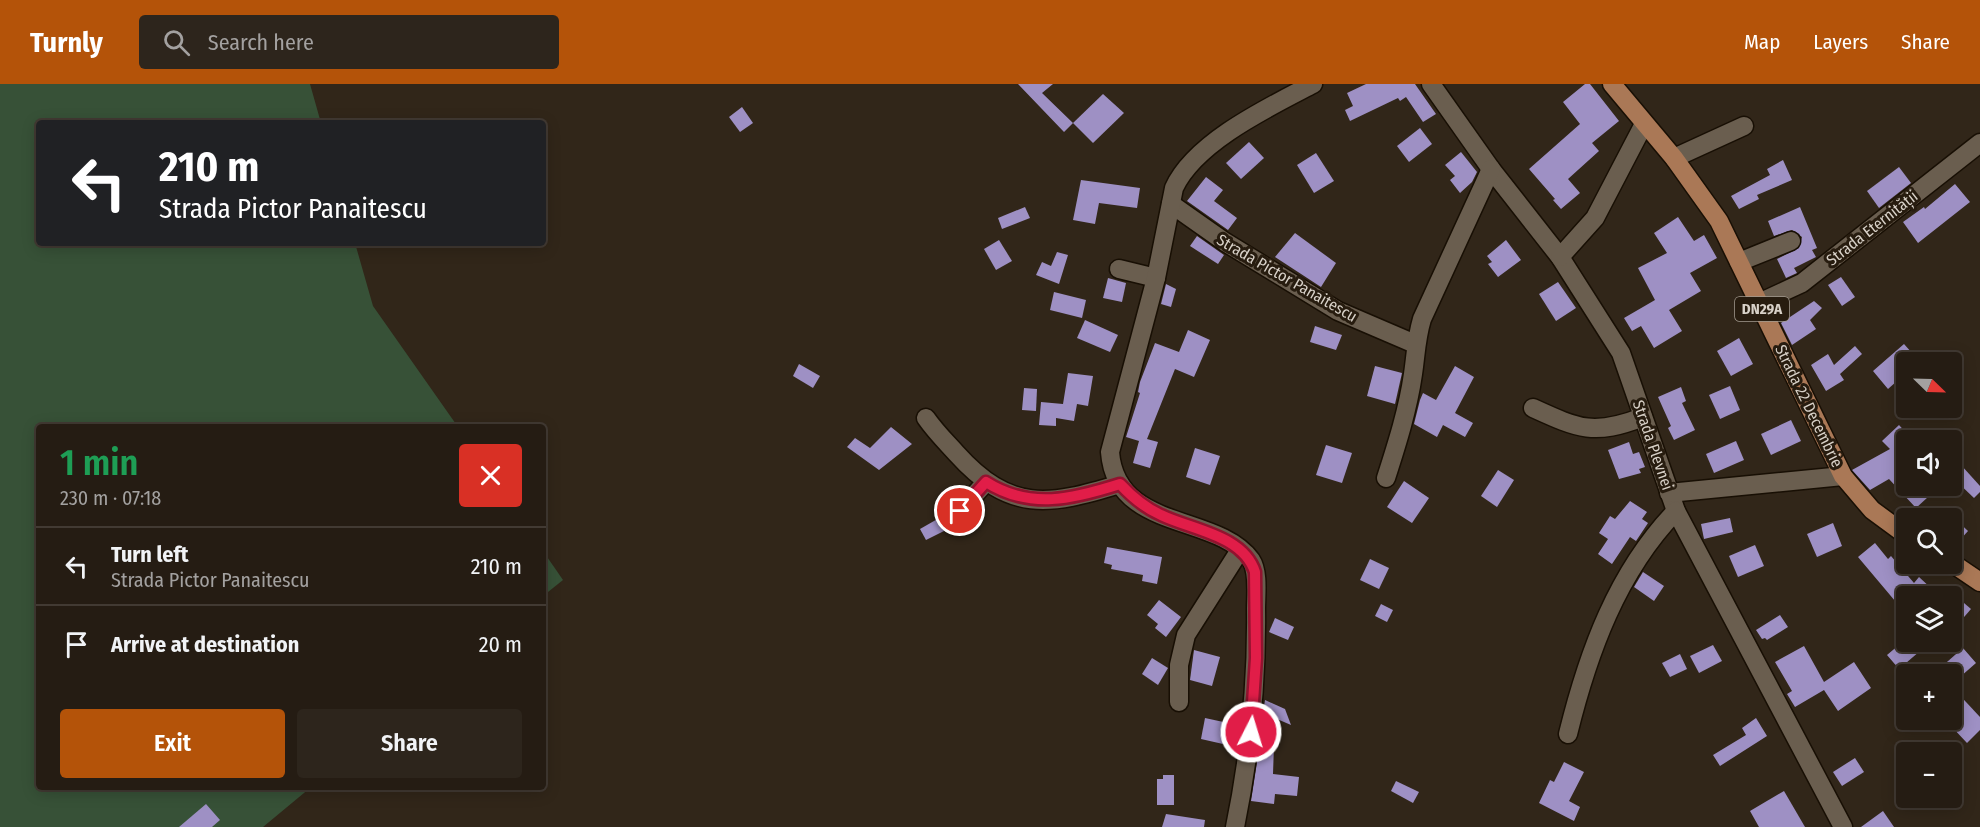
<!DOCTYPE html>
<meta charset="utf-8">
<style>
body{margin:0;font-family:"Fira Sans Condensed",sans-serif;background:#2d251c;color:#f1f3f6;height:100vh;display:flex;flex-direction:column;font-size:22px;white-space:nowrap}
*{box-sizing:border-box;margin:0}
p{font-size:20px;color:#a3a1a0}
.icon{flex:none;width:33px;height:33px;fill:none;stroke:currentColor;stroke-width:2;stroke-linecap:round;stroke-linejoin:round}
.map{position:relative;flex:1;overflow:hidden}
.details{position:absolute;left:36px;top:340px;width:510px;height:366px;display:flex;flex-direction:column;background:#251c13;border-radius:6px;box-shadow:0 3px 15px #0003,0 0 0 2px #423a33}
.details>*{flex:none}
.top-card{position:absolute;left:36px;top:36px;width:510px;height:126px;border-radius:6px;box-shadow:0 3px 15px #0003,0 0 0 2px #423a33;background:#202124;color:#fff;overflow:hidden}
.needle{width:39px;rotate:113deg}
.fabs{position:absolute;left:1896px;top:268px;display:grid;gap:12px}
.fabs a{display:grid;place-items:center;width:66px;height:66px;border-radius:6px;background:#251c13;box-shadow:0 3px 15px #0003,0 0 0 2px #423a33;font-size:30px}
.pin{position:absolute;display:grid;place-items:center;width:51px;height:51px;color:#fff;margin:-26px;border:3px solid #fff;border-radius:50%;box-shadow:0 2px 6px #0007}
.me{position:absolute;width:66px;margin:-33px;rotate:5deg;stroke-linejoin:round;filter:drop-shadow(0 0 4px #0008)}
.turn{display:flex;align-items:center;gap:21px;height:126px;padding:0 24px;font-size:27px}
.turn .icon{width:78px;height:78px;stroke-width:2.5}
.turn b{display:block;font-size:42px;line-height:51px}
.round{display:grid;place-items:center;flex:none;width:63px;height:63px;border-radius:6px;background:#2d251c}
.overview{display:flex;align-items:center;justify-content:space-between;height:102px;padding:0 24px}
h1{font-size:36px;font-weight:600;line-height:45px;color:#1e9e55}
.button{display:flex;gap:12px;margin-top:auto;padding:12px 24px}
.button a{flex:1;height:69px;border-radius:6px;background:#b45309;color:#fff;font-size:24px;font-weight:600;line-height:69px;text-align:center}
.button a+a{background:#2d251c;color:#f1f3f6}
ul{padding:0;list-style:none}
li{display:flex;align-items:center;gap:18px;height:78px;padding:0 24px;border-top:2px solid #423a33}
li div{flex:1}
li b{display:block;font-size:22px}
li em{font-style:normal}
header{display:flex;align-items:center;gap:36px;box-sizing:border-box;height:84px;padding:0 30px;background:#b45309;color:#fff}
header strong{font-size:28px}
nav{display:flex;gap:33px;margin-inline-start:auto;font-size:21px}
.search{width:420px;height:54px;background:#2d251c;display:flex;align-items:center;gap:15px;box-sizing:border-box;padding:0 21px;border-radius:6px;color:#a3a1a0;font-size:22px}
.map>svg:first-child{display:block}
.green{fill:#375137}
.building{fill:#9e90c4}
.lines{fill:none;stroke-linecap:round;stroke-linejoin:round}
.minor-casing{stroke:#180f04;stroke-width:21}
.major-casing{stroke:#180f04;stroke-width:21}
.minor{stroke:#6a5e4f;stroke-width:18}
.major{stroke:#aa7856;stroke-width:18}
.route-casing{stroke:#92132f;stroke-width:15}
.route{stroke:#e11d48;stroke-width:10}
.labels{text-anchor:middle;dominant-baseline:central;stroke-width:6;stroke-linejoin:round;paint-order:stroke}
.shield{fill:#271c0f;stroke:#a39b90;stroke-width:1.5}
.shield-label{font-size:15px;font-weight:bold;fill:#d8d1c8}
.street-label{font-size:16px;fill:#d8d1c8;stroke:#271c0f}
</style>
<header>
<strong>Turnly</strong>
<div class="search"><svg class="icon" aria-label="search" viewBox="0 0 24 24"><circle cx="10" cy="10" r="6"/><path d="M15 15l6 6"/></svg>Search here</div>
<nav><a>Map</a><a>Layers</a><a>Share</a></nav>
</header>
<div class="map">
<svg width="1980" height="743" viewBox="0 0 1980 743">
<rect width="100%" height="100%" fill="#312619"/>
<g class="green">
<polygon points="0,0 310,0 321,39 39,39 39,159 355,159 373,222 458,343 39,344 39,704 310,704 263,743 0,743"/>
<polygon points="543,467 563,496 543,512"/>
</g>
<g class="building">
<polygon points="1018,0 1053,0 1042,9 1073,39 1064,48"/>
<polygon points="1366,0 1415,0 1436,30 1423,38 1406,13 1400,17 1398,14 1350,37 1345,26 1353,22 1347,9"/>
<polygon points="1585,0 1590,0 1619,37 1592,59 1599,67 1568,95 1580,109 1561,125 1553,116 1555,115 1529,85 1580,40 1563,18"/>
<polygon points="1103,10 1124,29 1093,59 1073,39"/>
<polygon points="742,23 753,39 740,48 729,33"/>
<polygon points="1420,44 1432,60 1409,78 1397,62"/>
<polygon points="1249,58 1264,74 1241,95 1226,79"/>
<polygon points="1461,68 1477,88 1472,98 1460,109 1450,96 1455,92 1445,81"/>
<polygon points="1316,69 1334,97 1314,109 1297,81"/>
<polygon points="1783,76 1792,96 1757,111 1759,115 1739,125 1731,112 1770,91 1767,85"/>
<polygon points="1899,83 1911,99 1879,124 1867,107"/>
<polygon points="1206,93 1223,106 1214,117 1237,134 1228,146 1187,117"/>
<polygon points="1081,96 1140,104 1137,124 1099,119 1095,140 1073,136"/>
<polygon points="1955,100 1970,118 1918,159 1903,138 1924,123 1925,125"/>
<polygon points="1025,123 1030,134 1002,145 998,134"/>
<polygon points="1800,123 1817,164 1812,166 1816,173 1794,184 1797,189 1786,194 1777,175 1799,164 1802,153 1792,146 1774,152 1768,137"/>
<polygon points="1678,133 1694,157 1704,151 1717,174 1690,189 1701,207 1669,226 1682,247 1654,264 1641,242 1632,247 1624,234 1655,216 1638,184 1667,169 1654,149"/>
<polygon points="1295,149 1336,179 1321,203 1275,173"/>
<polygon points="1197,152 1224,171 1218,180 1190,162"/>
<polygon points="999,156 1012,177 996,186 984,165"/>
<polygon points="1506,156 1521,176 1498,193 1488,180 1492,178 1487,172"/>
<polygon points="1057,168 1068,171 1059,200 1036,191 1042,178 1051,182"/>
<polygon points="1841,193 1855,213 1842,222 1828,201"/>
<polygon points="1108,194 1126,199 1122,218 1103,214"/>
<polygon points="1558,198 1576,224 1556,237 1539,210"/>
<polygon points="1166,200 1176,205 1171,223 1161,220"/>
<polygon points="1054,208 1086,216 1082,234 1050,226"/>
<polygon points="1814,217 1822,224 1810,236 1816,245 1792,261 1781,239"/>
<polygon points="1085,236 1118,251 1110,268 1077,254"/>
<polygon points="1315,242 1342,251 1336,266 1310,258"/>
<polygon points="1188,246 1210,256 1194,293 1175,285 1147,355 1158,358 1150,384 1133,379 1139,357 1126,353 1140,309 1138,308 1140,298 1155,259 1179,268"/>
<polygon points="1739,254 1753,280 1731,292 1717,267"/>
<polygon points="1904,260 1921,279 1906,279 1906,289 1888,305 1873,287"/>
<polygon points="1855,262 1862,270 1840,290 1844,296 1826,307 1811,281 1828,270 1834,281"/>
<polygon points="799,280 820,292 813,304 793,292"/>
<polygon points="1375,282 1402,289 1395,320 1367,312"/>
<polygon points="1455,282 1474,293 1455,329 1473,339 1465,353 1443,341 1437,353 1414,340 1420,316 1423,309 1436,316"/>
<polygon points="1068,289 1093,292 1088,322 1077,320 1074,337 1056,334 1056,342 1039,341 1041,318 1063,320"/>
<polygon points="1730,302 1740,326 1720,335 1709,311"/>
<polygon points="1681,303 1686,317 1682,319 1695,346 1674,356 1668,344 1671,342 1658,313"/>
<polygon points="1024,304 1037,305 1036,327 1022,326"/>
<polygon points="1791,336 1801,357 1771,371 1761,350"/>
<polygon points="1899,341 1909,352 1896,363 1906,383 1906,402 1940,402 1916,424 1889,395 1870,406 1852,386 1890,365 1882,357"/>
<polygon points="891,343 912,360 879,386 847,363 855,354 870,364"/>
<polygon points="1736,357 1744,376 1714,389 1706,370"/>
<polygon points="1629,358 1633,370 1639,368 1645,383 1639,385 1641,389 1619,395 1608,366"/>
<polygon points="1326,361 1352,369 1342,399 1316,391"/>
<polygon points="1195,364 1220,372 1210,401 1186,393"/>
<polygon points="1952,371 1980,402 1980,408 1974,414 1952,393"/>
<polygon points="1498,386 1514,396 1497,423 1481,412"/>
<polygon points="1404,397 1429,414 1412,439 1387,423"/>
<polygon points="1630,417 1647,428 1642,435 1648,439 1636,457 1630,453 1612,480 1598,470 1608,455 1599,449 1610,432 1615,435"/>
<polygon points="1952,432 1968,447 1952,465"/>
<polygon points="941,433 948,445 926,456 920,445"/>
<polygon points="1730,434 1733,448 1704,455 1701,440"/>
<polygon points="1833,439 1842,462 1817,473 1807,450"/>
<polygon points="1875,459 1888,475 1891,472 1914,499 1919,493 1932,505 1924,513 1906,513 1906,530 1858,473"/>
<polygon points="1755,461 1764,482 1738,493 1729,472"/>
<polygon points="1107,463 1162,473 1157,500 1142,497 1143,491 1111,485 1112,481 1104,479"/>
<polygon points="1370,475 1389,484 1379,505 1360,496"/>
<polygon points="1643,488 1664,502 1654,517 1634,503"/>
<polygon points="1957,513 1971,525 1952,547 1952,519"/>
<polygon points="1159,516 1181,533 1166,553 1155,544 1158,540 1147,531"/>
<polygon points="1381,520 1393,526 1387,538 1375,532"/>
<polygon points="1780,531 1788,543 1767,556 1765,554 1762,555 1756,546"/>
<polygon points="1275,534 1294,543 1288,556 1269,548"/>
<polygon points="1906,555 1906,558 1912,558 1920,567 1899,585 1887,571"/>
<polygon points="1713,561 1722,577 1699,589 1690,572"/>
<polygon points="1804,562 1824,598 1854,578 1871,604 1838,627 1824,606 1795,623 1787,610 1792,607 1775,578"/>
<polygon points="1963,564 1976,579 1952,600 1952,591 1932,591"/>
<polygon points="1194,566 1220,573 1212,602 1190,596"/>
<polygon points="1680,570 1687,585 1670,593 1662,579"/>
<polygon points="1152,574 1168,584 1158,601 1142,590"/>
<polygon points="1952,603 1980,633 1980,646 1967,659 1952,643"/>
<polygon points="1265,616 1285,625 1291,641 1263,629"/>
<polygon points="1205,634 1228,639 1223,660 1201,655"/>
<polygon points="1756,634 1767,652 1720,682 1713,671 1746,651 1742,644"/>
<polygon points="1260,659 1274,661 1273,690 1299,693 1297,712 1275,710 1274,720 1251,717"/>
<polygon points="1855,674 1864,688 1842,702 1833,688"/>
<polygon points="1564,678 1584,688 1569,717 1580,723 1574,737 1539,719 1550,696 1554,698"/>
<polygon points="1163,691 1174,691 1174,721 1157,721 1157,695 1163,695"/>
<polygon points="1396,697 1419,708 1413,719 1391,707"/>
<polygon points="1784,707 1805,743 1759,743 1750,727"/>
<polygon points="206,720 220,736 212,743 179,743"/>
<polygon points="1883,727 1894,743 1861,743"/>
<polygon points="1166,730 1205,736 1204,743 1162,743"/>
</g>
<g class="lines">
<g class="minor-casing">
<g id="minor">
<polyline points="1431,0 1491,85 1560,173 1621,269 1676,427 1843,743"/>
<polyline points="1674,74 1744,42"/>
<polyline points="1171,120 1225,158 1338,227 1415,260"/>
<polyline points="1560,173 1595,134 1644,40"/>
<polyline points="1739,178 1791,157"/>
<polyline points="1119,185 1156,194"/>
<polyline points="1759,219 1802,199 1980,59"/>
<path d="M1533,324c46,21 61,28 110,9"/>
<path d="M926,334c9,13 20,24 30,35 54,60 92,53 164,31"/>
<path d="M1386,394c11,-34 22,-69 27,-104 3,-20 3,-35 9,-55l69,-150"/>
<polyline points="1669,409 1843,392"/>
<polyline points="960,427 986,398"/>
<polyline points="1179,618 1179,581 1186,551 1240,466"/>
<path d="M1568,650c20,-81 49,-162 108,-223"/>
<path d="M1235,743c15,-73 22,-144 21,-218 0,-14 3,-37 -5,-49 -34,-47 -135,-28 -141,-108l46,-174 18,-90c21,-46 95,-81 139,-104"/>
</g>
</g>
<g class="major-casing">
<g id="major">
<polyline points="1612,0 1674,74 1719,137 1843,392 1872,426 1906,451"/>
<polyline points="1952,479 1980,498"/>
</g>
</g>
<use href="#minor" class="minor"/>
<use href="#major" class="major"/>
</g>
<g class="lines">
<g class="route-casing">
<path id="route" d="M960,427l26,-29c44,28 87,17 134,2 12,13 25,24 41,31 31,15 82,20 94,57l1,86 -5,74"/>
</g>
<use href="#route" class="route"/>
</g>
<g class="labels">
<rect class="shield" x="1735" y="213" width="54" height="24" rx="4.5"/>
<g class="shield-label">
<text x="1762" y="225">DN29A</text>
</g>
<g class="street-label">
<text transform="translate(1872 144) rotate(-38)">Strada Eternității</text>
<text transform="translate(1287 194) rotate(30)">Strada Pictor Panaitescu</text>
<text transform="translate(1809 322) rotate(64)">Strada 22 Decembrie</text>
<text transform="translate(1653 361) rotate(71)">Strada Plevnei</text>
</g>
</g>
</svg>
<div class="fabs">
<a><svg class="needle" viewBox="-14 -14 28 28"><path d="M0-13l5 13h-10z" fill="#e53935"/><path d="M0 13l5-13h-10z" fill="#a3a1a0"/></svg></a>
<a><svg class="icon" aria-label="sound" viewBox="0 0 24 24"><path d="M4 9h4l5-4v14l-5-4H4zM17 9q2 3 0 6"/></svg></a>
<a><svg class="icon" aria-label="search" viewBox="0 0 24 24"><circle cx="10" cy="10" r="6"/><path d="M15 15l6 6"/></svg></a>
<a><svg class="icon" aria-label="layers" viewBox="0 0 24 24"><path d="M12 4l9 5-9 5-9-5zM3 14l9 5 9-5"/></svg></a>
<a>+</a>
<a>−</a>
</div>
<div class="pin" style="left:960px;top:427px;background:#d93025"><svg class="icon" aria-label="arrive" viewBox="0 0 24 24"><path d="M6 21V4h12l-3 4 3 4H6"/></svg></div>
<svg class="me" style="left:1251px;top:648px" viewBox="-20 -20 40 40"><circle r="17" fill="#e11d48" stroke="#fff" stroke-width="3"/><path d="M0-11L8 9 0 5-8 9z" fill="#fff"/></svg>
<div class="top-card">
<div class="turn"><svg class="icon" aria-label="left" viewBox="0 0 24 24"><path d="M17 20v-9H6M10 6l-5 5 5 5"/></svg><div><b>210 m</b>Strada Pictor Panaitescu</div></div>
</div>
<section class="details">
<div class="overview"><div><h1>1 min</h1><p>230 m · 07:18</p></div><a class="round" style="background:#d93025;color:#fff"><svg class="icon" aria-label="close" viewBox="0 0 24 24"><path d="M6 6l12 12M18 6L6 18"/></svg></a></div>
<ul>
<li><svg class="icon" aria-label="left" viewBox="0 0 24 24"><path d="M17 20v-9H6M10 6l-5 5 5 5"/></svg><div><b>Turn left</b><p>Strada Pictor Panaitescu</p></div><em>210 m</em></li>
<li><svg class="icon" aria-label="arrive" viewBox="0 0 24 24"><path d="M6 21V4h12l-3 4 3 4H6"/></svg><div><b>Arrive at destination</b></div><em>20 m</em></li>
</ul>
<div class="button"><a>Exit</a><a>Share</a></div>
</section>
</div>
